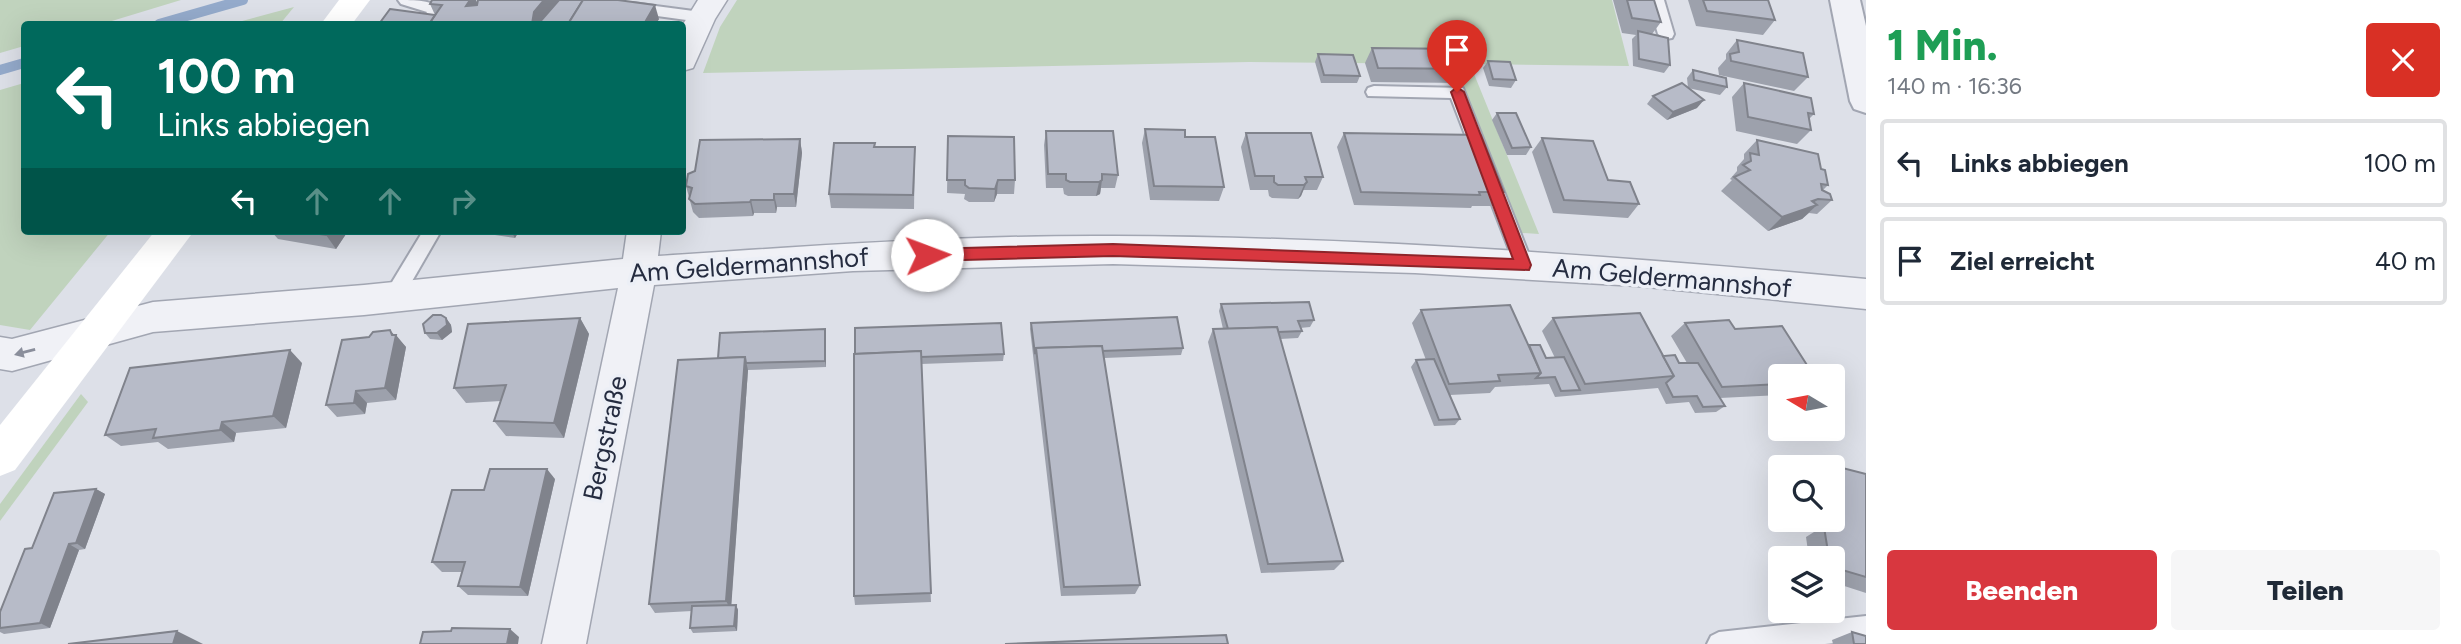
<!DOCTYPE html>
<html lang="de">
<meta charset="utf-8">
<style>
body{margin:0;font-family:Figtree,sans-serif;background:#f6f6f7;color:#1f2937;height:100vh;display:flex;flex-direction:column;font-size:26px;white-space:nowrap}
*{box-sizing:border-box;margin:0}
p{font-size:23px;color:#747a83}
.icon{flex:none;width:38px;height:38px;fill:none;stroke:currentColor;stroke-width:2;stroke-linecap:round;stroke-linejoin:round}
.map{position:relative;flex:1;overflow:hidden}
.side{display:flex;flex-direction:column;background:#fff;width:595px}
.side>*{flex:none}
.banner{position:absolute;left:21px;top:21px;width:665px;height:214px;border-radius:7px;box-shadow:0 7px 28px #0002;background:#00695c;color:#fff;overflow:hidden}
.needle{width:46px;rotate:280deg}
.controls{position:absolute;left:1768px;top:364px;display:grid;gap:14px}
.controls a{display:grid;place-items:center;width:77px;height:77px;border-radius:7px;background:#fff;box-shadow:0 7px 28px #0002;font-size:35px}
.pin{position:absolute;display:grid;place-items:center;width:60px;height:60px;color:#fff;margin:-72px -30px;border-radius:50% 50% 50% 0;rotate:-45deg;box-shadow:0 0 7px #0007}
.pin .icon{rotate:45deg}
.me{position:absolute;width:77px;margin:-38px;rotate:88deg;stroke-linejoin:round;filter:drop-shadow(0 0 5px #0008)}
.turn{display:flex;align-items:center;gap:24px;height:147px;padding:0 21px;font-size:32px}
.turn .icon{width:91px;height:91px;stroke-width:2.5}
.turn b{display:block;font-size:49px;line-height:60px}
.lanes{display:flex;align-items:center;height:66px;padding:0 21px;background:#0003;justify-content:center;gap:35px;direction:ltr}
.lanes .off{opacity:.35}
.round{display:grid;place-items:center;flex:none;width:74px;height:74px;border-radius:7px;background:#f6f6f7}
.overview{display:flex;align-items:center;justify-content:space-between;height:119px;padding:0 21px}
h1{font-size:42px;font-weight:800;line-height:52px;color:#1e9e55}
.cta{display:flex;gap:14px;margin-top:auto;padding:14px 21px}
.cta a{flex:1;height:80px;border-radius:7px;background:#d8373f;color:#fff;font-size:28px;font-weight:800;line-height:80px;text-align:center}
.cta a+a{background:#f6f6f7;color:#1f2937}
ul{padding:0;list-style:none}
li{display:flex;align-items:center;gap:21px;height:88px;margin:0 14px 10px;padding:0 7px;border:4px solid #e0e1e3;border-radius:7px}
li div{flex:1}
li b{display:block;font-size:26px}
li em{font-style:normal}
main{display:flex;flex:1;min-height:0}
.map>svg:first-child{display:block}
.green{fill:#c0d3bd}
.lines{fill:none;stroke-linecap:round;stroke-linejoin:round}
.stream{stroke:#94aacb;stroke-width:10}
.service-casing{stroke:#a2a6b2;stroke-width:4}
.minor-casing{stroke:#a2a6b2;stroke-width:3}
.tertiary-casing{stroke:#a2a6b2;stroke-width:4}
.service{fill:#f0f1f6;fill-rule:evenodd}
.minor{fill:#f0f1f6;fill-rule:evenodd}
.tertiary{fill:#f0f1f6;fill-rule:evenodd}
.secondary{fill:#fff;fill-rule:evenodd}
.wall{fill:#9da1ac}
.shaded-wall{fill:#80838c}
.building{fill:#b7bbc8;stroke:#80838c;stroke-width:2}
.oneway{fill:#8a8e9b}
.route{fill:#d8373f;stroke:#8c2429;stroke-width:2}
.labels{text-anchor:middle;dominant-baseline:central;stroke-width:7;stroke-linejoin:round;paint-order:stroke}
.street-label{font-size:26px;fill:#252c40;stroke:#eceff6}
</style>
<main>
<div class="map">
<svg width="1866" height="644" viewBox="0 0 1866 644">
<rect width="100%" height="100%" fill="#dde0e8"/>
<g class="green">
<polygon points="0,0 181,0 102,24 24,24 24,46 0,53"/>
<polygon points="737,0 1612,0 1629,66 1470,64 1539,234 1522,233 1454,64 1249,62 703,73 720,27"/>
<polygon points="294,7 280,24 231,24"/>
<polygon points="24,83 24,231 111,231 30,330 0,325 0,90"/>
<polygon points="81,394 88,402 0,521 0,504"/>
</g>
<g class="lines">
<g class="stream">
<polyline points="159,24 243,0"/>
<polyline points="0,70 24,63"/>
</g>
<g class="service-casing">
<g id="service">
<path d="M398,0c16,0 35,0 46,10l-10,14h-12l-2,-2 7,-10 -26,-8z"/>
<polygon points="1648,0 1664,0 1674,34 1672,38 1666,39 1658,34"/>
<polygon points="633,3 701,12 709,17 701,22 628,12 625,8"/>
<polygon points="1374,86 1463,88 1533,265 1531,270 1524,272 1517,270 1515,265 1451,98 1368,96 1366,92 1368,88"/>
<polygon points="423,231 441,231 400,302 393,305 386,302 384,297 386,292"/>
<polygon points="1866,616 1866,640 1825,644 1707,644 1711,636 1719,632"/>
</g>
</g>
<g class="minor-casing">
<g id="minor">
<polygon points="698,0 727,0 715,19 693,68 682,71 682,26"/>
<path d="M627,231h34l-3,25c152,-10 304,-21 456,-20 251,1 502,20 752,43v30l-229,-23 -222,-13 -302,-9 -260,7 -199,14 -68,359h-44l76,-356 -254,27 -211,17 -141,39 -12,-2v-32l12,2 141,-37 211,-17 259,-26z"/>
</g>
</g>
<g class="tertiary-casing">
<polygon id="tertiary" points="1830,0 1860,0 1866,26 1866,113 1854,109 1850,101"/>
</g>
<use href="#service" class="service"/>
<use href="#minor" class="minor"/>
<use href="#tertiary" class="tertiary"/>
<g class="secondary">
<polygon points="339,0 370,0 352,24 321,24"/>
<polygon points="155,231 194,231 15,470 0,476 0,425"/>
</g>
</g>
<g class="wall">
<polygon points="1613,0 1654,0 1661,22 1652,34 1670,65 1664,73 1633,66 1632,39 1636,35 1622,33"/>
<polygon points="1688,0 1768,0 1775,20 1763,35 1696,26"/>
<polygon points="477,2 659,19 656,24 379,24 435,15 430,4"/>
<polygon points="1737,40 1808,77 1794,91 1719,75 1718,68 1726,59 1726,54"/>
<polygon points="1372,48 1470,69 1462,83 1371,82 1365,63"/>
<polygon points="1318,54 1360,76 1357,83 1321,83 1315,62"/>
<polygon points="1488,61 1516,80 1511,88 1489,86 1483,68"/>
<polygon points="1693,70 1727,87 1720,95 1688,88 1697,108 1667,120 1647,104 1653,96 1688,88 1687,78"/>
<polygon points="1744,83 1814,114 1809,119 1811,130 1797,144 1736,131 1732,97"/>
<polygon points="1497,113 1531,147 1526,155 1507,155 1492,120"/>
<polygon points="1145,129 1185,137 1224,187 1219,201 1150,200 1142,143"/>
<polygon points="1046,131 1118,175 1115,188 1101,188 1100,194 1096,196 1068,196 1064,194 1063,188 1046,188 1044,145"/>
<polygon points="1246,133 1323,177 1317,190 1303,190 1301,196 1298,199 1272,198 1269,196 1268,190 1250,190 1241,147"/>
<polygon points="1344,133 1504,192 1494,206 1472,206 1471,208 1354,205 1337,147"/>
<polygon points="948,136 1015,180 1014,194 997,194 994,202 969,202 964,199 965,194 947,193"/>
<polygon points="1542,138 1608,180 1639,204 1628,218 1553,213 1532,152"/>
<polygon points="800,139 802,153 796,207 777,207 776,213 754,213 753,216 699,218 693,212 686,186"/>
<polygon points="1757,140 1821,169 1828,185 1823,190 1832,200 1817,214 1809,213 1802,219 1768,231 1721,191 1732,180 1730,179 1737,171 1737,167 1744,159 1744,154"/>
<polygon points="875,147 915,147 914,209 831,208 829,194"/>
<polygon points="271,231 348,231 336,249 278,239"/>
<polygon points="468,231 519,231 515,238"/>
<polygon points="1221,304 1314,320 1310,327 1300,328 1302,331 1298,338 1280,339 1343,561 1334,570 1261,573 1208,342 1213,329 1223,329 1219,311"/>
<polygon points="1421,310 1529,345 1546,358 1555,358 1542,331 1553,318 1663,356 1679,363 1687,363 1671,336 1685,323 1735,329 1780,376 1780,395 1720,398 1725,406 1716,412 1695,413 1689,402 1666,404 1658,388 1555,397 1549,384 1495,387 1490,393 1450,395 1460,419 1455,425 1434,426 1411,367 1416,360 1426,360 1412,323"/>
<polygon points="446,318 451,325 452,332 442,340 430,339 425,333"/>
<polygon points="580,318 589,334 564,438 506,436 494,421 501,401 466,403 454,388"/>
<polygon points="1031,323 1183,348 1181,355 1104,358 1140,585 1135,594 1061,596 1030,329"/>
<polygon points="825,329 826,336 826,367 748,370 731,605 736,605 738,610 737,631 693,633 690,628 692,611 655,613 649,604 718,358"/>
<polygon points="394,335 406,347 396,400 367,403 365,414 337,417 326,405"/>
<polygon points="855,354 1004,354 1003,361 921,364 931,602 855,605 854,596"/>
<polygon points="302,363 286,428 236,433 234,442 168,449 158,442 121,446 105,435"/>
<polygon points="1815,461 1866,474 1866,593 1832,582 1832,558 1809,558 1806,537 1814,532 1812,520 1832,520 1832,467 1805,467"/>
<polygon points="555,479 528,596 468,595 458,586 462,572 442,572 432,562"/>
<polygon points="96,489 105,494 85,549 79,550 50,628 4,634 0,632 0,612 32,548"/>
<polygon points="1852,632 1866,644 1833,644 1832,640"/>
</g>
<g class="shaded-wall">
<polygon points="470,0 476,0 482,13 466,6"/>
<polygon points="544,0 569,0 547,24 532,24 534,12"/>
<polygon points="655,5 659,19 656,24 644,24"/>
<polygon points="1704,100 1697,108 1667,120 1673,112"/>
<polygon points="800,139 802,153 796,207 794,194"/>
<polygon points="998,180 997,194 994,202 995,189"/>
<polygon points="1102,180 1100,194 1096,196 1099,182"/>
<polygon points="1307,182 1301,196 1298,199 1304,185"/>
<polygon points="774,194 777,207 776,213 774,200"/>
<polygon points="1818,199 1807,209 1817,205 1802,219 1768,231 1782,217"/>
<polygon points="751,200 754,213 753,216 750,202"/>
<polygon points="329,231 348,231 336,249 326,235"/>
<polygon points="511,231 519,231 515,238"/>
<polygon points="446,318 451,325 452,332 442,340 437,333"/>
<polygon points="580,318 589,334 564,438 554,423"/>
<polygon points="825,329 826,336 826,367 825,361"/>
<polygon points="390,330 396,337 396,335 406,347 396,400 385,388 392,335"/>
<polygon points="290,350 302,363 286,428 273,416"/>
<polygon points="745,357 748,370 731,610 726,601"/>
<polygon points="356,391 367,403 365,414 354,403"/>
<polygon points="222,422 236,433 234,442 220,430"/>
<polygon points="547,469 555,479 528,596 520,587"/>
<polygon points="96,489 105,494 85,549 76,543"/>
<polygon points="69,544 79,550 50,628 40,623"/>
<polygon points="736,605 738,610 737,631 734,626"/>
<polygon points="510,629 519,637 518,644 507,644"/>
<polygon points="177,631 203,644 173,644"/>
</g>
<g class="building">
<polygon points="432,0 470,0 466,6 477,5 478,0 544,0 534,12 532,24 429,24 442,5 430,4"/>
<polygon points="559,0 583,0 568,24 538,24"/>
<polygon points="583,0 618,0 655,5 644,24 568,24"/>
<polygon points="1627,0 1654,0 1661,22 1632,18"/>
<polygon points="1703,0 1768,0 1775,20 1707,11"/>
<polygon points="390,9 435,15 429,24 379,24"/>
<polygon points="1638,31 1668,38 1670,65 1639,59"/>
<polygon points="1737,40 1803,53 1808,77 1731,61 1730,54 1739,52"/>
<polygon points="1372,48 1462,49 1470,69 1378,68"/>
<polygon points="1318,54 1353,55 1360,76 1324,75"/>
<polygon points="1488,61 1510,62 1516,80 1493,79"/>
<polygon points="1693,70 1726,78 1727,87 1694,80"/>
<polygon points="1682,83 1704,100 1673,112 1653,96"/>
<polygon points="1744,83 1811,98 1814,114 1808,113 1811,130 1748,117"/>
<polygon points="1497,113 1516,113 1531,147 1512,148"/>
<polygon points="1145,129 1185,130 1185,137 1215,137 1224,187 1154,186"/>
<polygon points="1046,131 1113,131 1118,175 1102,174 1102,180 1099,182 1070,182 1066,180 1066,174 1048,174"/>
<polygon points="1246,133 1311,133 1323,177 1305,177 1307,182 1304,185 1278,185 1274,182 1274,176 1255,176"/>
<polygon points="1344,133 1481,135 1504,192 1479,192 1480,195 1361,192"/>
<polygon points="948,136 1014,137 1015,180 998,180 995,189 969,188 965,185 965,180 947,180"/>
<polygon points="1542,138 1593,141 1608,180 1630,182 1639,204 1564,200"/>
<polygon points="800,139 794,194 774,194 774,200 751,200 750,202 695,204 689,199 692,188 686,186 688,174 695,171 700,140"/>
<polygon points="1757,140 1818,154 1821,169 1825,170 1828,185 1821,184 1822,190 1830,194 1832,200 1818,199 1812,201 1817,205 1782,217 1734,177 1750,170 1743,165 1751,161 1750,153 1759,155"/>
<polygon points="834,143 875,143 874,147 915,147 913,195 829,194"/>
<polygon points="298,231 329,231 326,235"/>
<polygon points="1309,302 1314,320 1298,321 1302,331 1278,332 1277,327 1228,329 1221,304"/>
<polygon points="1510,305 1541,373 1498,375 1500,381 1449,384 1421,310"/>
<polygon points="1640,313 1674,376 1585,384 1553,318"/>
<polygon points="433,315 441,315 446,318 447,325 437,333 425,333 423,324"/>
<polygon points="1177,317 1183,348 1102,351 1102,346 1036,348 1035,354 1031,323"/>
<polygon points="580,318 554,423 494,421 506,385 454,388 468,324"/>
<polygon points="1729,320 1735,329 1782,326 1814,376 1780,376 1780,384 1722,387 1685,323"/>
<polygon points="1001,323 1004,354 921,357 921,351 855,354 855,328"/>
<polygon points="1277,327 1343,561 1268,564 1213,329"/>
<polygon points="825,329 825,361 746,363 745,357 718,358 720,333"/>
<polygon points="390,330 392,335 396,335 385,388 356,391 354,403 326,405 342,340 369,337 373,332"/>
<polygon points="1529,345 1540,345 1546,358 1564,357 1580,390 1561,391 1555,377 1536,378 1541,373"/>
<polygon points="1102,346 1140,585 1064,587 1036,348"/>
<polygon points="290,350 273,416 222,422 220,430 153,438 156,429 105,435 130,368"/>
<polygon points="921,351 931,593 854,596 854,354"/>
<polygon points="1675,355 1679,363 1698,363 1725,406 1703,407 1697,396 1673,397 1666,383 1674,376 1663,356"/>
<polygon points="745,357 726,601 649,604 678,360"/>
<polygon points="1434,359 1460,419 1439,420 1416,360"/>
<polygon points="1815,461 1866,474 1866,577 1832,567 1832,558 1829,558 1824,527 1833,529 1832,520 1832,467 1816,467"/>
<polygon points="490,469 547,469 520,587 458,586 465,562 432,562 452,490 484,490"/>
<polygon points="96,489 76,543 69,544 40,623 0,628 0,612 25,549 32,548 54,493"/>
<polygon points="736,605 734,626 690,628 692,606"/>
<polygon points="452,628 510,629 507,644 420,644 423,632 451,631"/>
<polygon points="177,631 173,644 68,644"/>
<polygon points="1852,632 1866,636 1866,644 1854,644"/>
<polygon points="1226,635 1228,644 1005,644"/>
</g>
<defs><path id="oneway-solid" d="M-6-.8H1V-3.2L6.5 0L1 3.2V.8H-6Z" transform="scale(1.75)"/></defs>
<use class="oneway" href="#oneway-solid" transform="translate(25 352) rotate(165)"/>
<polygon class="route" points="1457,87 1464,92 1531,265 1529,270 1113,256 927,261 920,255 927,249 1113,244 1513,259 1451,92"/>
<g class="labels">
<g class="street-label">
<text transform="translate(749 265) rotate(-4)">Am Geldermannshof</text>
<text transform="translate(1672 278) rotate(5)">Am Geldermannshof</text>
<text transform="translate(605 438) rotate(-78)">Bergstraße</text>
</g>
</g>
</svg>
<div class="controls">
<a><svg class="needle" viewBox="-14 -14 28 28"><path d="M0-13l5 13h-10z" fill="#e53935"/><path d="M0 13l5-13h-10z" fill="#747a83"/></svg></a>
<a><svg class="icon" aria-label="search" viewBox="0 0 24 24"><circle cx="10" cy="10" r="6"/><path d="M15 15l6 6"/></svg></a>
<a><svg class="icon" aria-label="layers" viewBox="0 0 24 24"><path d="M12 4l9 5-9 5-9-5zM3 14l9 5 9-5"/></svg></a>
</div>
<div class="pin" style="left:1457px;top:92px;background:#d93025"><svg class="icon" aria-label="arrive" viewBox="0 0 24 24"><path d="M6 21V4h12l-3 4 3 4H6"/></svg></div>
<svg class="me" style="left:927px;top:255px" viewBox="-20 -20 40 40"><circle r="19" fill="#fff"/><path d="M0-13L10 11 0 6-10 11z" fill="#d8373f"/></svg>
<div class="banner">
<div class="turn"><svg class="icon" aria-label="left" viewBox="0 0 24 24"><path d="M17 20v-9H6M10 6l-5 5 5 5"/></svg><div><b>100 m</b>Links abbiegen</div></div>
<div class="lanes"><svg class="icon" aria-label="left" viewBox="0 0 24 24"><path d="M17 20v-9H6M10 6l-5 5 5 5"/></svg><svg class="icon off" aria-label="ahead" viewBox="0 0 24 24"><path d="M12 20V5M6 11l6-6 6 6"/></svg><svg class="icon off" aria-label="ahead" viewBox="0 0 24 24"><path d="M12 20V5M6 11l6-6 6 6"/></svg><svg class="icon off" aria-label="right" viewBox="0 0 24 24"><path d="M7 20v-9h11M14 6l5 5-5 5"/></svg></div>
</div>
</div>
<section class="side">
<div class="overview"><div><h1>1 Min.</h1><p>140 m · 16:36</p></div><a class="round" style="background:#d93025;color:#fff"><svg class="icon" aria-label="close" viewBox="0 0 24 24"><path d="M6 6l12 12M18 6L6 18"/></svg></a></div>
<ul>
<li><svg class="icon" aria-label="left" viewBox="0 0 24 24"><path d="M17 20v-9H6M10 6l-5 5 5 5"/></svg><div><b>Links abbiegen</b></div><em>100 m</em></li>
<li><svg class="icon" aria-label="arrive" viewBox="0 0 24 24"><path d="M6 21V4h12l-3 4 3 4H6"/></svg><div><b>Ziel erreicht</b></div><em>40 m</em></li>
</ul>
<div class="cta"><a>Beenden</a><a>Teilen</a></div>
</section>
</main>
